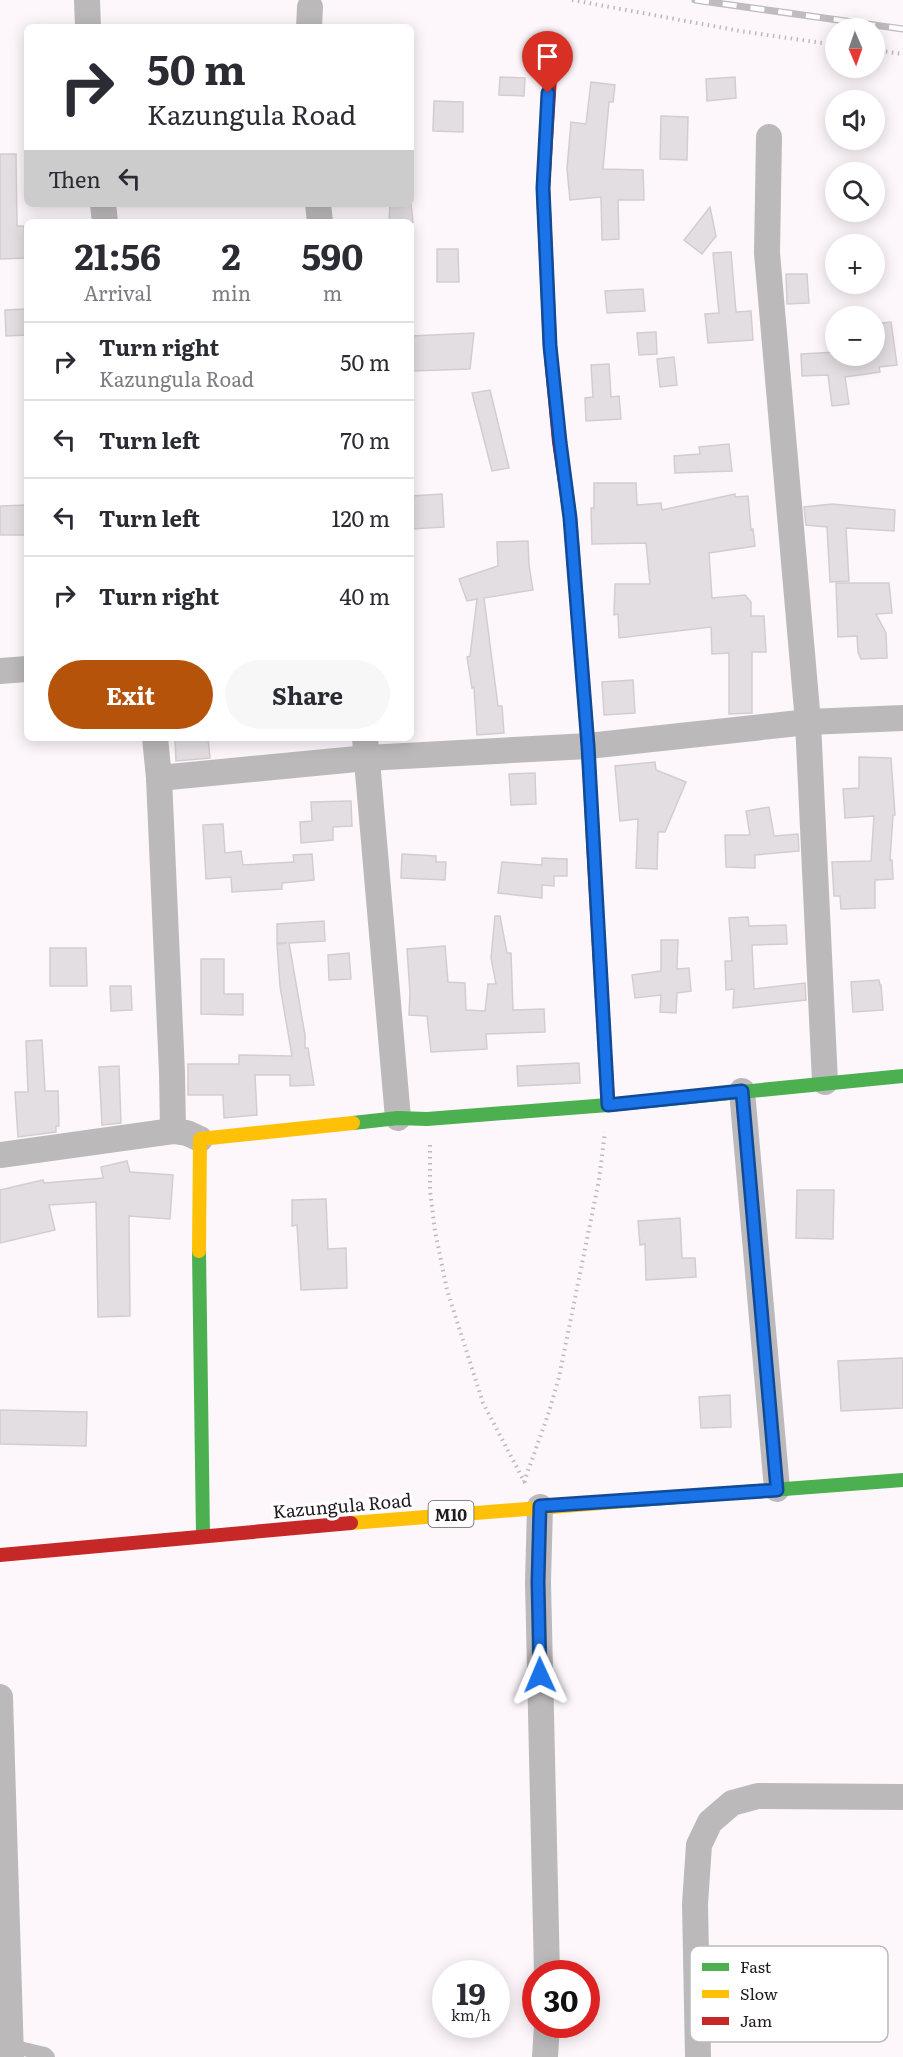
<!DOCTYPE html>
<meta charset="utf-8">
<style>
body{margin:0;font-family:Literata,serif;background:#f7f7f7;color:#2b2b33;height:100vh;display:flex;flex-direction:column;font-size:22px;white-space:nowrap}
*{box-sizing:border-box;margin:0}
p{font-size:20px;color:#7c7c81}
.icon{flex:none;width:33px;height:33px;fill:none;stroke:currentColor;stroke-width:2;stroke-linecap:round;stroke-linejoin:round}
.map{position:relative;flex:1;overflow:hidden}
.sheet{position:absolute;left:24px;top:219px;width:390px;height:522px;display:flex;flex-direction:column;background:#fff;border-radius:9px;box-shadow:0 3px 15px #0003}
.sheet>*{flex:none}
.hud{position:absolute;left:24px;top:24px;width:390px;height:183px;border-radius:9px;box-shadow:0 3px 15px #0003;background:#fff;color:#2b2b33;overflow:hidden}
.needle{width:39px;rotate:178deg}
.fabs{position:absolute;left:825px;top:18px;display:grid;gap:12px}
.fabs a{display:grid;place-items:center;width:60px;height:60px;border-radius:50%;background:#fff;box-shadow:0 3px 15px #0003;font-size:30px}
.speed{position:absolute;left:432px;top:1960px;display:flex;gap:12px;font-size:30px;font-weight:700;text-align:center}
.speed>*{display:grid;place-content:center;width:78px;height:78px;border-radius:50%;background:#fff;box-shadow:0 3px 15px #0003;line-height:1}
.speed small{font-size:15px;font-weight:400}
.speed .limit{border:9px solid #d22;background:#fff;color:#111}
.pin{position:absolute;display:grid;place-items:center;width:51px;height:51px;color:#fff;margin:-62px -26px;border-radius:50% 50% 50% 0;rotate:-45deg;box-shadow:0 0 6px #0007}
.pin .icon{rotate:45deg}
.me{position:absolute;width:66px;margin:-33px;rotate:359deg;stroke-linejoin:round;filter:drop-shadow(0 0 4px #0008)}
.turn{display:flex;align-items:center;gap:21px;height:126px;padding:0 24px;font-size:27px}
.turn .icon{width:78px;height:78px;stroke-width:2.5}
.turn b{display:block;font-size:42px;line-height:51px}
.then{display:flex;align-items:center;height:57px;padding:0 24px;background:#0003;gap:12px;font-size:22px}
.eta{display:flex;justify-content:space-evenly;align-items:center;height:102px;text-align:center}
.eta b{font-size:36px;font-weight:700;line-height:42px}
.cta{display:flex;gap:12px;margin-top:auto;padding:12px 24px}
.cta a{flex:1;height:69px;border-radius:36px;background:#b45309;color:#fff;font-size:24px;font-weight:700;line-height:69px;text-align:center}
.cta a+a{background:#f7f7f7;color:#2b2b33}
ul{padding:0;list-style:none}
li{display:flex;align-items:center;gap:18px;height:78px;padding:0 24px;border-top:2px solid #e1e1e2}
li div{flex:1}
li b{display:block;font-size:22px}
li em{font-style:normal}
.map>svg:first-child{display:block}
.building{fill:#e3dee2;stroke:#d3cdd2;stroke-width:1.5}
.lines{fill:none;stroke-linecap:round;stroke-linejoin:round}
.path{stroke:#bcb9bb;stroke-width:4;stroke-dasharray:1.5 4.5;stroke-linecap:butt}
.lane{stroke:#bcb9bb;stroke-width:14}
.street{stroke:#bcb9bb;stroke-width:26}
.fast{stroke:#4caf50;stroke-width:14}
.slow{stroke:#ffc107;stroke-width:14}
.jam{stroke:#c62828;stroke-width:14}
.rail-casing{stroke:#bfbbbe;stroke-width:7}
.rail{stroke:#fff;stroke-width:4.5;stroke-dasharray:14;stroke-linecap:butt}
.route-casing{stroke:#114b97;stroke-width:15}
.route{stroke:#1a73e8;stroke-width:10}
.labels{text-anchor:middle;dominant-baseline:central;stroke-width:6;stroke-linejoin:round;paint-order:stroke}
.shield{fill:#fff;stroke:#645f63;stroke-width:1.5}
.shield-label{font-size:16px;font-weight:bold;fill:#211b20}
.street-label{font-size:18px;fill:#211b20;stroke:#fff}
.key{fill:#fff;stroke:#bcbbbc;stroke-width:1.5}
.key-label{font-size:16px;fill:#211b20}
</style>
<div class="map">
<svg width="903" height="2057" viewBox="0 0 903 2057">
<rect width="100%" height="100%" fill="#fdf7fc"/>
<g class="building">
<polygon points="500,77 525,78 524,96 499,95"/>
<polygon points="735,77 736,98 707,101 706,79"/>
<polygon points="591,82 615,85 613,102 609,102 603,169 643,170 644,200 618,200 619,239 602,240 601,197 570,200 567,169 571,122 586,124"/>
<polygon points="434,101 463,102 463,132 433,131"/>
<polygon points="661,116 688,117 687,160 660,159"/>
<polygon points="0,154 16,154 17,226 24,226 26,258 0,259"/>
<polygon points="390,204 411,204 413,222 389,222"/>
<polygon points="710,207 716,236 702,254 684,240"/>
<polygon points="437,249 458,249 459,282 437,282"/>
<polygon points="731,252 736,312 751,311 753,340 708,343 705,314 719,313 713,253"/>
<polygon points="786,274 807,274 809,303 787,304"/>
<polygon points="643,289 645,311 607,313 605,291"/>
<polygon points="27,309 27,335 6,336 5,310"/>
<polygon points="891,322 897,365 879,367 880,372 845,377 849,404 832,406 828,375 802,376 801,354 836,352 836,356 874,356 874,324"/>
<polygon points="656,332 657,354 639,355 637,333"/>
<polygon points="474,333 470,369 411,371 411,336"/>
<polygon points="674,357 677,385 660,387 657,359"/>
<polygon points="609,364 611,397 619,396 621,419 586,421 585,398 593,397 591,365"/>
<polygon points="490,390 509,468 492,471 472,393"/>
<polygon points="729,444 732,471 675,473 674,456 700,454 699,447"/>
<polygon points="594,483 636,483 637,505 661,503 662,510 735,494 735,497 748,496 751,530 753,529 755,546 709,553 712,598 745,595 751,602 751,616 764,616 766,652 752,652 752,713 729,714 729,653 712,654 711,627 619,638 618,614 614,615 615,584 650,584 646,543 592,544 591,508 594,508"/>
<polygon points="442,494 444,527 411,529 411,496"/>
<polygon points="832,504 895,510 894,531 846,528 849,581 830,582 827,527 806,525 804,507"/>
<polygon points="27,505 27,535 0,535 0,506"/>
<polygon points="528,541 529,565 533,590 484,598 498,706 502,706 504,733 477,735 474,687 472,688 467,657 470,656 477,599 467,601 459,579 498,566 497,542"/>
<polygon points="836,583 889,583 892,613 876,614 886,633 887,658 861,659 858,652 857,636 838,637"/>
<polygon points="633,680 635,713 604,715 602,682"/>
<polygon points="175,738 208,738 210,758 176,761"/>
<polygon points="859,757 891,758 895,815 893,815 890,860 892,860 893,879 875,880 875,908 841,909 840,896 834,896 832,862 871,861 874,816 845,818 843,789 859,788"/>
<polygon points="655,762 656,770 686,782 665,832 658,832 657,869 636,868 638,819 620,821 615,766"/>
<polygon points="535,773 536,804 511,805 509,774"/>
<polygon points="351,801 352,826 333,827 333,840 301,843 300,822 312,821 311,802"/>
<polygon points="769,807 774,836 798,834 799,851 755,855 755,868 726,867 725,835 750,835 746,811"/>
<polygon points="223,824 225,853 241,851 243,865 294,862 293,855 312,854 314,880 282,883 282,889 232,892 231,877 206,879 203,825"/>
<polygon points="402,854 436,856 436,862 446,862 445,880 401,878"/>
<polygon points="542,858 567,859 567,876 554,876 554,886 542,885 542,898 498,893 502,862 542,865"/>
<polygon points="495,916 500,916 507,953 511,953 513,1010 544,1009 545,1032 486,1034 487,1049 431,1052 427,1016 409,1015 410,993 407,949 445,946 448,982 465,983 466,1010 485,1011 488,984 496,984 491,958"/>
<polygon points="748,917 749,926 786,925 787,944 752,945 754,989 805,983 806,1000 733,1008 734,989 726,990 725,961 732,961 729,918"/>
<polygon points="324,921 325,941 289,943 305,1035 305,1048 308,1048 314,1085 290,1086 290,1075 255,1075 257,1115 224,1118 223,1095 188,1095 188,1064 239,1064 239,1055 292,1056 280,986 277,944 287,943 277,943 277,924"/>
<polygon points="661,940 678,940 677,969 689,968 691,991 677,993 676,1013 660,1012 661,995 635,998 632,975 661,971"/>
<polygon points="50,948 86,948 87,986 50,986"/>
<polygon points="349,953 351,979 329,980 328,955"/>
<polygon points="201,959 224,959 224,994 243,994 243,1015 201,1014"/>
<polygon points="879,980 880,985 881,985 883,1010 853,1012 851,982"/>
<polygon points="110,986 131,986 132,1010 111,1011"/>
<polygon points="42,1040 45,1091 58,1091 59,1126 56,1126 56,1132 18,1137 15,1092 28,1092 26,1041"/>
<polygon points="579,1063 580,1083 518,1086 517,1066"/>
<polygon points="119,1066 121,1123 102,1125 99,1067"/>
<polygon points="127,1161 130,1172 173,1175 170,1219 129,1216 130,1316 98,1317 96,1202 49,1205 55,1230 0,1243 0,1190 43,1180 44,1183 103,1178 101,1167"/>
<polygon points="797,1190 834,1190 833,1239 796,1238"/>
<polygon points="326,1199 328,1249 346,1248 347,1288 301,1290 297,1225 292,1226 292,1200"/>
<polygon points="680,1218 682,1258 695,1258 696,1277 646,1280 645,1244 640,1245 638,1221"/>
<polygon points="903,1358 903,1408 841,1411 838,1361"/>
<polygon points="730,1395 731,1427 701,1428 699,1397"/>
<polygon points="0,1410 87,1412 86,1446 0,1444"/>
</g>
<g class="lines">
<g class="path">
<polyline points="572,0 740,31 836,45"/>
<polyline points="874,50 903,54"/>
<polyline points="430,1145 430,1191 435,1231 447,1290 483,1403 525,1483"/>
<polyline points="524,1482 549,1412 559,1377 599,1180 605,1132"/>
</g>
<polyline class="lane" points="11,2046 45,2054 48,2057"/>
<g class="street">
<polyline points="87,0 88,27"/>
<polyline points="309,27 310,7"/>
<polyline points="769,137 767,253 808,722 825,1082"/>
<polyline points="103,204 105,222"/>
<polyline points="318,204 320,222"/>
<polyline points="0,671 27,669"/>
<polyline points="155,738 159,778 172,1073 173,1131 187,1133 200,1139"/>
<polyline points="365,738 398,1118"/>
<polyline points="159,778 367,758 588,746 808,722 903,718"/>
<polyline points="742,1091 777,1489"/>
<polyline points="0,1155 173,1131"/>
<polyline points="540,1507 538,1582 547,1974"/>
<polyline points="0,1697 11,2057"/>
<polyline points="545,2057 547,2025"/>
<polyline points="698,2057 695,1904 699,1845 710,1822 732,1803 758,1796 903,1797"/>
</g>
<g class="fast">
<polyline points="566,489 570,517 588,746 593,841"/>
<polyline points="353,1123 398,1118 427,1119 608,1105 903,1076"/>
<polyline points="199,1251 203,1535"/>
<polyline points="626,1501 903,1480"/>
</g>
<g class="slow">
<polyline points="199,1251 200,1139 353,1123"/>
<polyline points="351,1523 626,1501"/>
</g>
<g class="jam">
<polyline points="552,46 543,188 550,346 559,442 566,489"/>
<polyline points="593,841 608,1105"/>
<polyline points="0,1555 351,1523"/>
</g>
<g class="rail-casing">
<polyline id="rail" points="695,0 903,29"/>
</g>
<use href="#rail" class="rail"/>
</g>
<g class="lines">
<g class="route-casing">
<polyline id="route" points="540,1675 538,1582 540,1506 777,1490 742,1091 608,1105 588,746 570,518 560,442 550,346 543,188 548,93"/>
</g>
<use href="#route" class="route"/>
</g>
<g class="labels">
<rect class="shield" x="428.5" y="1501" width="45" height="26" rx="4.5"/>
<g class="shield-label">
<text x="451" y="1514">M10</text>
</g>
<g class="street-label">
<text transform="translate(342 1505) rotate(-5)">Kazungula Road</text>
</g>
</g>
<rect x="690" y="1946" width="198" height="96" rx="9" class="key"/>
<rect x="702" y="1963" width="27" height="8" fill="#4caf50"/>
<rect x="702" y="1990" width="27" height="8" fill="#ffc107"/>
<rect x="702" y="2017" width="27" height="8" fill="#c62828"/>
<g class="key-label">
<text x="740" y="1973">Fast</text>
<text x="740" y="2000">Slow</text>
<text x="740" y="2027">Jam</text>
</g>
</svg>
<div class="fabs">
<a><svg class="needle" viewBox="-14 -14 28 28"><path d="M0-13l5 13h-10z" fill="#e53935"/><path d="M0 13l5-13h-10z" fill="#7c7c81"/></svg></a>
<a><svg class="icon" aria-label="sound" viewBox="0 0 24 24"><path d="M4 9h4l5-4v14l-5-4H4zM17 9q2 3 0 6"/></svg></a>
<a><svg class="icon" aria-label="search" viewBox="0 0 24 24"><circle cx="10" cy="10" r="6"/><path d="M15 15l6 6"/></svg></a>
<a>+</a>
<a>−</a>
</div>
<div class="speed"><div>19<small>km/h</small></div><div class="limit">30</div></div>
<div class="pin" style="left:548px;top:93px;background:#d93025"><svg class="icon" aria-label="arrive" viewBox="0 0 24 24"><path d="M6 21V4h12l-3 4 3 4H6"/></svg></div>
<svg class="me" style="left:540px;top:1675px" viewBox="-20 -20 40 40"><path d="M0-17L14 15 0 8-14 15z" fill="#1a73e8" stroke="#fff" stroke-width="4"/></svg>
<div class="hud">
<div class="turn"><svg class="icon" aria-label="right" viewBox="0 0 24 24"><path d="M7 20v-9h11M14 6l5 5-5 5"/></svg><div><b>50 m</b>Kazungula Road</div></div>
<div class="then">Then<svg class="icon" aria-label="left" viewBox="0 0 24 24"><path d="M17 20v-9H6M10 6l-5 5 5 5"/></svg></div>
</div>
<section class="sheet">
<div class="eta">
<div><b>21:56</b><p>Arrival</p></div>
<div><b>2</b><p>min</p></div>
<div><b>590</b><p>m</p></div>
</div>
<ul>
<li><svg class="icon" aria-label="right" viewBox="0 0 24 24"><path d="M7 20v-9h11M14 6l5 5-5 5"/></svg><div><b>Turn right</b><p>Kazungula Road</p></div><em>50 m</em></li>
<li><svg class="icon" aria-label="left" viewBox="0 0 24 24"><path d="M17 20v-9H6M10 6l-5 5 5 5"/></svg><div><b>Turn left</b></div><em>70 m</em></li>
<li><svg class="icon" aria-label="left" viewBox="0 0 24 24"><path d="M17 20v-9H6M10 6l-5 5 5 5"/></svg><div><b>Turn left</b></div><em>120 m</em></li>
<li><svg class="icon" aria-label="right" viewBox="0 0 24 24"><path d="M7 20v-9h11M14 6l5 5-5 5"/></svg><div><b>Turn right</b></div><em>40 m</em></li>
</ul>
<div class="cta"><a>Exit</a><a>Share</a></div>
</section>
</div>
